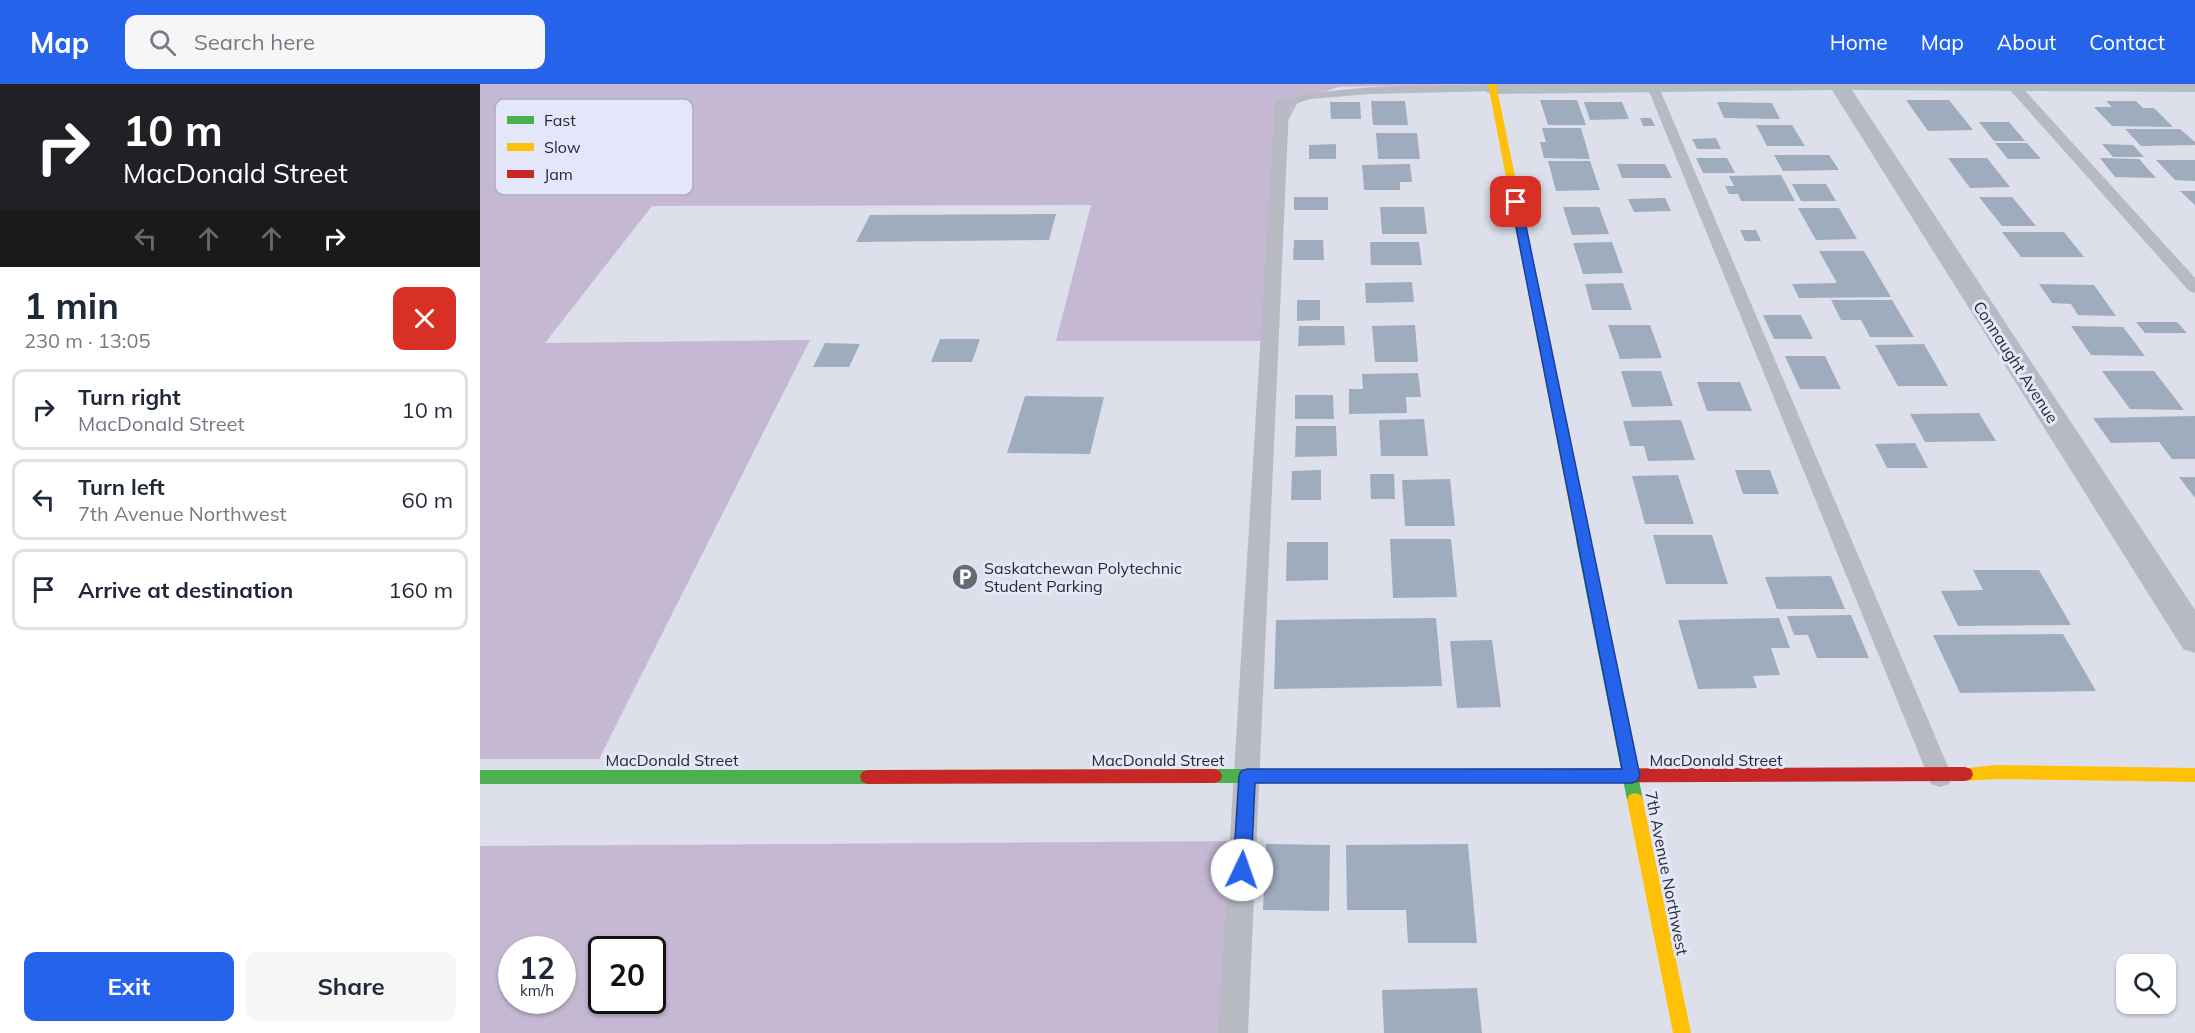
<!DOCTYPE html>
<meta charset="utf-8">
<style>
body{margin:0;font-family:Mulish,sans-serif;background:#f6f6f7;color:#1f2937;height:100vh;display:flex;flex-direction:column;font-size:22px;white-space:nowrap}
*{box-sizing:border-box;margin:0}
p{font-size:20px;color:#747a83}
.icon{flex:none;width:33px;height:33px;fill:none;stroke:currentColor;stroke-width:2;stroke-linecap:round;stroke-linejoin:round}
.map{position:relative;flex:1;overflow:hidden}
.drawer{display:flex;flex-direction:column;background:#fff;width:480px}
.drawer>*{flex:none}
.guide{background:#202124;color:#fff;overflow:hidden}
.buttons{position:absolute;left:1636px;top:870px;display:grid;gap:12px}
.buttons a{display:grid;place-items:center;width:60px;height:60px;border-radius:12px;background:#fff;box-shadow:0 2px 4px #0004;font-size:30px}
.speed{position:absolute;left:18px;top:852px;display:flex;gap:12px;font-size:30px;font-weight:700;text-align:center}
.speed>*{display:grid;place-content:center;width:78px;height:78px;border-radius:50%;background:#fff;box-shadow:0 2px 4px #0004;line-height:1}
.speed small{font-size:15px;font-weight:400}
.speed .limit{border:3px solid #111;border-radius:9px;background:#fff;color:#111}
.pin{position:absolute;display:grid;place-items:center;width:51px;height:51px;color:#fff;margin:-26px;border-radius:12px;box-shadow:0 3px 9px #0006}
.me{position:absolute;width:66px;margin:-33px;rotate:3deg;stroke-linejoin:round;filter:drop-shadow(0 0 4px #0008)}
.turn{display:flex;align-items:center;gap:21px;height:126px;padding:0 24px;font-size:27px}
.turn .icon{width:78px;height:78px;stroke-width:2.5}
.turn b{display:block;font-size:42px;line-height:51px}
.lanes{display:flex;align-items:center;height:57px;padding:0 24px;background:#0003;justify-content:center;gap:30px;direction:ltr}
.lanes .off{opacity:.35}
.round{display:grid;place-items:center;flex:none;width:63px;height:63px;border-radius:12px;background:#f6f6f7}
.summary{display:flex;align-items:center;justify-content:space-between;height:102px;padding:0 24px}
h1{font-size:36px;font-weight:700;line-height:45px}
.button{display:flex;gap:12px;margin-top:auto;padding:12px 24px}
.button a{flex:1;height:69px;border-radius:12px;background:#2563eb;color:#fff;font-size:24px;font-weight:700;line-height:69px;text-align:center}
.button a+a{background:#f6f6f7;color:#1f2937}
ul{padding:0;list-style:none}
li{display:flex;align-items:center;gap:18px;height:81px;margin:0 12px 9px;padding:0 12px;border:3px solid #e0e1e3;border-radius:12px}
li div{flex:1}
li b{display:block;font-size:22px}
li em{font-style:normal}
header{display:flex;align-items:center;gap:36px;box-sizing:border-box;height:84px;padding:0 30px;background:#2563eb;color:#fff}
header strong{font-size:28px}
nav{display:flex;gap:33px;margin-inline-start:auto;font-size:21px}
.search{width:420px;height:54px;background:#f6f6f7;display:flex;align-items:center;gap:15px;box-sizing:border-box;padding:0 21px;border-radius:12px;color:#747a83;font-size:22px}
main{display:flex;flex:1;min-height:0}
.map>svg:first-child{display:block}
.green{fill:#c5b8d3;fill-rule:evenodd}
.building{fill:#9facbe}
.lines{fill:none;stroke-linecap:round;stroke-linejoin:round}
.lane{fill:#b7bac3;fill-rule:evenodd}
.street{fill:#b7bac3;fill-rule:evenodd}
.fast{fill:#4caf50;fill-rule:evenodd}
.slow{fill:#ffc107;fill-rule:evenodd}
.jam{fill:#c62828;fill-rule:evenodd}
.route{fill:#2563eb;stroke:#184099;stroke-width:1.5}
.labels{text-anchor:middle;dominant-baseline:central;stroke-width:6;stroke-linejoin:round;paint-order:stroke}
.street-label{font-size:16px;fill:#252b34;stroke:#e3e7f9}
.poi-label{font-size:16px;fill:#252b34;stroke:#e3e7f9;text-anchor:start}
.key{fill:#e3e7f9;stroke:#aaafbe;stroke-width:1.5}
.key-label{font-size:16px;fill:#252b34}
</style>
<header>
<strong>Map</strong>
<div class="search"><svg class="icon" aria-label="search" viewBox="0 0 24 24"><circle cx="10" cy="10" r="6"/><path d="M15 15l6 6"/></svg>Search here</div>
<nav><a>Home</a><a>Map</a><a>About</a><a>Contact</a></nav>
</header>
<main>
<section class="drawer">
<div class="guide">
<div class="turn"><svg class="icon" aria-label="right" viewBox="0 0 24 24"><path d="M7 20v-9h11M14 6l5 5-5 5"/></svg><div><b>10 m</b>MacDonald Street</div></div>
<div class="lanes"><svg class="icon off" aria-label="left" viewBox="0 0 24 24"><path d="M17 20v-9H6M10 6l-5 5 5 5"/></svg><svg class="icon off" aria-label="ahead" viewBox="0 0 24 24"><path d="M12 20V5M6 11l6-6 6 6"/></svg><svg class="icon off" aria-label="ahead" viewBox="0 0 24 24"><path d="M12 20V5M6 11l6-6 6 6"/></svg><svg class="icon" aria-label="right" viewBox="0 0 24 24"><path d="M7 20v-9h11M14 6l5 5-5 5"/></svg></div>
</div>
<div class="summary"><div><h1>1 min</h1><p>230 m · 13:05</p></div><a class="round" style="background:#d93025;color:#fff"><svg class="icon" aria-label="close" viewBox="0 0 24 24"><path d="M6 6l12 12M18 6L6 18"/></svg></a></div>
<ul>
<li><svg class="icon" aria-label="right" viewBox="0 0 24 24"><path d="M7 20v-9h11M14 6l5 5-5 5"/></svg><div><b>Turn right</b><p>MacDonald Street</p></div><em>10 m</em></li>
<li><svg class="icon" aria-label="left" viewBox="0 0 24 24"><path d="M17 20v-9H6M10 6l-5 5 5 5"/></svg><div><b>Turn left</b><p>7th Avenue Northwest</p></div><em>60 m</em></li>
<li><svg class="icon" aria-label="arrive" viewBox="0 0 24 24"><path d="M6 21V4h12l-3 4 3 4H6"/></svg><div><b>Arrive at destination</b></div><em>160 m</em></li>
</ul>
<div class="button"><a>Exit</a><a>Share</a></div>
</section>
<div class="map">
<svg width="1715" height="949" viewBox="0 0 1715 949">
<rect width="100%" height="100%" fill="#dde0eb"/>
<g class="green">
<polygon points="0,0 988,0 859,3 819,16 808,37 796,257 576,257 611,121 172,122 65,259 330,256 119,675 0,675"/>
<path d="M764,757l-11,192h-753v-187zM32,866h50v50h-50zM122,866h50v50h-50z"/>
</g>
<g class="building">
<polygon points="1060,16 1097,16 1106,41 1068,41"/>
<polygon points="1426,16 1469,16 1493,46 1448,47"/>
<polygon points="891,17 925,17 928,41 893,41"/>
<polygon points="1626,17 1656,17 1663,24 1674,24 1693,43 1632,42 1614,23 1632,23"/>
<polygon points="850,18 880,18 881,35 851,35"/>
<polygon points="1104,18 1142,18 1149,35 1110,36"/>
<polygon points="1237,18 1292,19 1300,35 1244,34"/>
<polygon points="1160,34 1171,34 1175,42 1163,42"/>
<polygon points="1499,38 1529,38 1545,57 1514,57"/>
<polygon points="1276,41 1312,41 1325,62 1287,62"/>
<polygon points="1062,44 1101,44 1110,75 1064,74 1060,58 1066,58"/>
<polygon points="1645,45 1700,45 1715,58 1715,61 1661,62"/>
<polygon points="896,49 937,49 940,75 898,75"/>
<polygon points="1236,54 1241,65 1217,65 1212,55"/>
<polygon points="1515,59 1547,59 1561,75 1528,75"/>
<polygon points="856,60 856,75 829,75 829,61"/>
<polygon points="1622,60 1653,61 1664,73 1633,73"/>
<polygon points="1294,71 1349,71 1359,86 1303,87"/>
<polygon points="1216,74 1247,74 1255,89 1223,89"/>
<polygon points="1468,74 1507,74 1530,103 1490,104"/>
<polygon points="1620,74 1659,75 1676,94 1635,93"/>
<polygon points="1676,76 1715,76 1715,97 1695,96"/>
<polygon points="1068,77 1110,77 1120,106 1076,107"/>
<polygon points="930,80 932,98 920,98 920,106 884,106 882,81"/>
<polygon points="1137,80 1185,80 1192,94 1142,94"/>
<polygon points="1301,91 1315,117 1261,117 1258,110 1249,110 1245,102 1254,102 1249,92"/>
<polygon points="1312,100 1346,100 1356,117 1321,117"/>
<polygon points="1700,107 1715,107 1715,121"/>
<rect x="814" y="113" width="34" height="13"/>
<polygon points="1499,113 1532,113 1556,142 1522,142"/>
<polygon points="1185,114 1191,127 1154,128 1148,115"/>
<polygon points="900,123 944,123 947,150 902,150"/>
<polygon points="1083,123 1119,123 1129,150 1092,151"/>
<polygon points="1318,124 1359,124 1377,155 1336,156"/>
<polygon points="576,130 569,156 376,158 390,131"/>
<polygon points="1260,146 1276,146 1281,157 1265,157"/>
<polygon points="1522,148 1584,148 1604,173 1541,173"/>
<polygon points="814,156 843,156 844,176 813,176"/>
<polygon points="890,158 939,158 942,181 891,181"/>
<polygon points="1132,158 1143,189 1103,190 1093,159"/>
<polygon points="1339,167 1384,167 1411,213 1319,214 1312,200 1357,199"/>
<polygon points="932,198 934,218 886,219 885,199"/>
<polygon points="1143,199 1152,226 1112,226 1105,200"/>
<polygon points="1559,200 1614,201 1636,232 1598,231 1591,220 1572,219"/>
<polygon points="817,216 840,216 840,236 817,237"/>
<polygon points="1351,216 1412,216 1434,253 1390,253 1381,236 1361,236"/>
<polygon points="1283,231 1321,231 1333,255 1294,255"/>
<polygon points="1656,238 1697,238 1707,249 1665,249"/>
<polygon points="935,241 938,278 895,278 892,242"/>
<polygon points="1128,241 1170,241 1182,274 1140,275"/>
<polygon points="819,242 864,242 865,261 818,262"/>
<polygon points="1591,242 1643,243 1665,272 1611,271"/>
<polygon points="460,255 500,255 492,278 451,278"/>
<polygon points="345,259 380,260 369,283 333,283"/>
<polygon points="1444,260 1468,302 1418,302 1395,261"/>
<polygon points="1305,272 1345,272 1361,305 1320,305"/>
<polygon points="1141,287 1181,287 1193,322 1152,323"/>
<polygon points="1622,287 1674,287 1704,326 1650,325"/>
<polygon points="938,289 941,313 926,313 927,329 869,330 869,305 883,305 882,290"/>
<polygon points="1217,298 1260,298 1272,327 1227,327"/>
<polygon points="815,311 853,311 854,335 815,335"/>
<polygon points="545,312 624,313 610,370 527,369"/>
<polygon points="1499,329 1516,357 1445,358 1430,330"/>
<polygon points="1715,332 1715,375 1692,375 1679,358 1631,359 1613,334"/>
<polygon points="944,335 948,372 901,372 899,336"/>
<polygon points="1201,336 1215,376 1168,377 1164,362 1150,362 1143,337"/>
<polygon points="816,342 856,342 857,372 815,373"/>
<polygon points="1435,359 1448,384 1407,384 1395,360"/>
<polygon points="841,386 841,416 811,416 812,387"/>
<polygon points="1255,386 1290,386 1299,410 1263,410"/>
<polygon points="890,390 914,390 915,415 891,415"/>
<polygon points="1198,391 1214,440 1165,440 1152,392"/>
<polygon points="1699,393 1715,393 1715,414"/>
<polygon points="970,395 975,442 925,442 922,396"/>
<polygon points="1173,451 1232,451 1248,500 1186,500"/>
<polygon points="910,455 971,455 977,513 913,514"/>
<polygon points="807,458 848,458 848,496 806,497"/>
<polygon points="1493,486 1559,486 1591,541 1478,542 1461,507 1503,506"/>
<polygon points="1351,492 1365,525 1297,525 1285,493"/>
<polygon points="1371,531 1389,574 1337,574 1328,551 1314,551 1307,532"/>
<polygon points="956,534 962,602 794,605 796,536"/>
<polygon points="1299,534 1310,564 1291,564 1300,591 1273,592 1277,604 1218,605 1198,536"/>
<polygon points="1583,550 1616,607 1480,609 1453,551"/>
<polygon points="1012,556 1021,623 977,624 970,557"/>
<polygon points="786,760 850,761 849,827 783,826"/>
<polygon points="988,760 997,859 928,859 926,826 867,826 866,761"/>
<polygon points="997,904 1002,949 904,949 902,906"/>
</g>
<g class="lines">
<g class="lane">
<path d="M1013,0l5,1 1,3 -1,3 -128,3 -60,5 -21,7 -41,927h-30l57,-929 2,-3c68,-17 145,-16 216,-17z"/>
<polygon points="1166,0 1178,1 1472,692 1469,700 1460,703 1451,700 1448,692"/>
<polygon points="1529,0 1539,0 1715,194 1715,209 1709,207 1529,5"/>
</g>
<polygon class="street" points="1006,0 1715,0 1715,8 1372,6 1715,526 1715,569 1703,565 1352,6 1013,10 1006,8 1003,4"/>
<g class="fast">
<polygon points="1103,451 1110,456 1163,716 1161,721 1155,723 1149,721 1147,716 1096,456"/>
<polygon points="734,685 977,685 983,687 985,692 983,697 977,699 734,699 728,697 726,692 728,687"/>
<polygon points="0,686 388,686 394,688 396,693 394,698 388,700 0,700"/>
</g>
<g class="slow">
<polygon points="1008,0 1016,0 1110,456 1103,461 1096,456"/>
<polygon points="1516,681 1715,684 1715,698 1516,695 1485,697 1479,695 1477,690 1479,685"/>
<polygon points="1155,709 1161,711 1163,716 1211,949 1193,949 1147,716 1149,711"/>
</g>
<g class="jam">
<polygon points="1485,683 1491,685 1493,690 1491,695 1485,697 977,699 971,697 969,692 971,687 977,685"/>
<polygon points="734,685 740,687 742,692 740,697 734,699 388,700 382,698 380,693 382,688 388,686"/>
</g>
</g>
<polygon class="route" points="1036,115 1041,118 1160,692 1157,697 1152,699 775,699 771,786 768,791 762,794 756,791 753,786 759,692 761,687 767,685 1142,685 1031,118"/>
<defs>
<g id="parking-disc" transform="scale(1.35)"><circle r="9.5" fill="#656a74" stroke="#e3e7f9"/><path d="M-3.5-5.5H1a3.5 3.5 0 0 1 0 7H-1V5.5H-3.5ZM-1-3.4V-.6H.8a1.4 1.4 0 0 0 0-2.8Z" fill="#fff"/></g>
</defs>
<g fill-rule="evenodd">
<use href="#parking-disc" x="485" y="493"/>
</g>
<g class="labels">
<g class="street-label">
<text transform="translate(1536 278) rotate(57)">Connaught Avenue</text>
<text x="192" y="676">MacDonald Street</text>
<text x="678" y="676">MacDonald Street</text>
<text x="1236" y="676">MacDonald Street</text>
<text transform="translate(1187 789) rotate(79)">7th Avenue Northwest</text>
</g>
<g class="poi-label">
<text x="504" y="484">Saskatchewan Polytechnic<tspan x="504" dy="18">Student Parking</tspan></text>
</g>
</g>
<rect x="15" y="15" width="198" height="96" rx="9" class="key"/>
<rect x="27" y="32" width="27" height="8" fill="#4caf50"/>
<rect x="27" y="59" width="27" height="8" fill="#ffc107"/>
<rect x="27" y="86" width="27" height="8" fill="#c62828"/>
<g class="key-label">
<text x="64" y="42">Fast</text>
<text x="64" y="69">Slow</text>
<text x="64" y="96">Jam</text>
</g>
</svg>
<div class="buttons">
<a><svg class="icon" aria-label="search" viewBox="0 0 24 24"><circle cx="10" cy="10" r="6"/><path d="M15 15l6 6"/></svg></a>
</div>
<div class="speed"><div>12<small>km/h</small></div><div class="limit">20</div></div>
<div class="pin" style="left:1036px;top:118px;background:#d93025"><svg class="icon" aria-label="arrive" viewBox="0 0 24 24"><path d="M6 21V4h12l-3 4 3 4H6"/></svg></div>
<svg class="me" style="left:762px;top:786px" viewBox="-20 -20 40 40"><circle r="19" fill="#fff"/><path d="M0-13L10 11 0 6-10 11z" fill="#2563eb"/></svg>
</div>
</main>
